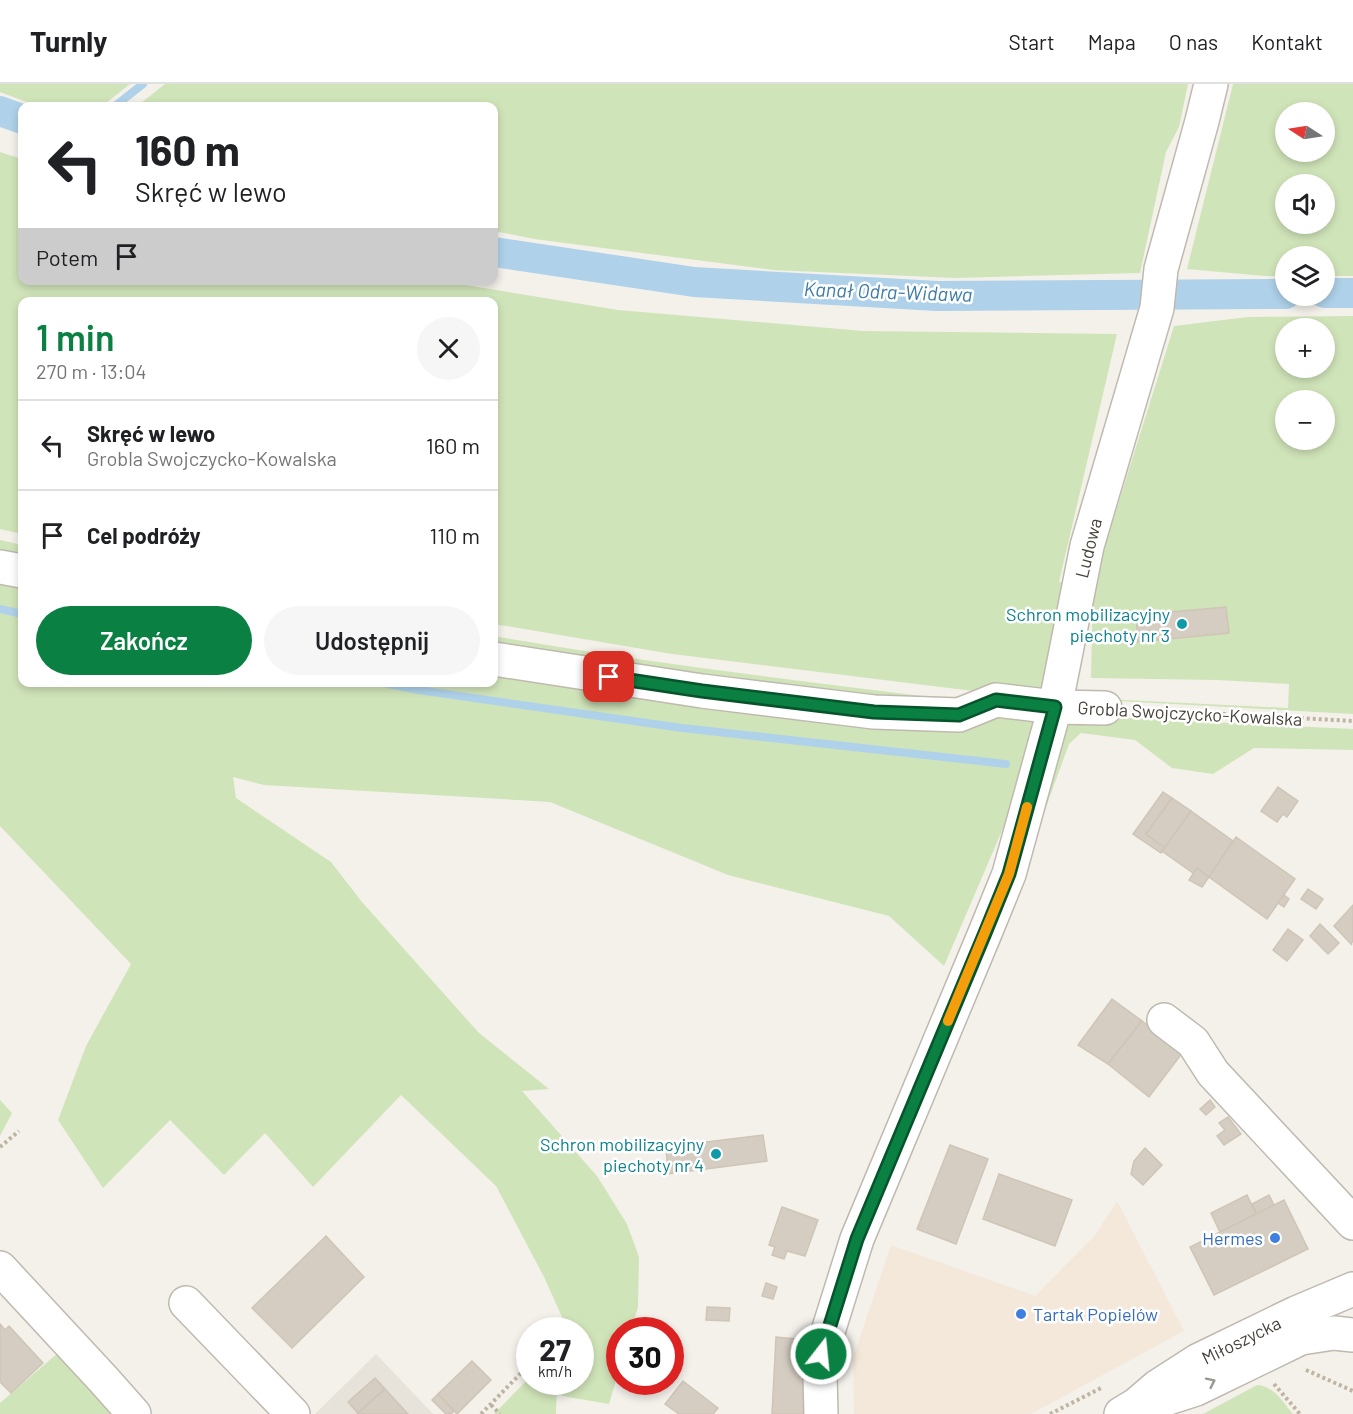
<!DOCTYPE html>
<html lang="pl">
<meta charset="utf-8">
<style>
body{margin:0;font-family:Barlow,sans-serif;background:#f6f6f6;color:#202124;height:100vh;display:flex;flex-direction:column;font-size:22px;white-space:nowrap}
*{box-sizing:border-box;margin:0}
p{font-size:20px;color:#757577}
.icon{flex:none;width:33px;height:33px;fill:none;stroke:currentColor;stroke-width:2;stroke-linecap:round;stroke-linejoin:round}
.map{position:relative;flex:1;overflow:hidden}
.side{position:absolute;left:18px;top:213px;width:480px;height:390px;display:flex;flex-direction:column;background:#fff;border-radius:12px;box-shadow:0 3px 9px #0003}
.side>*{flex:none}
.hud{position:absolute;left:18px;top:18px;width:480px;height:183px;border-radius:12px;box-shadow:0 3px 9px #0003;background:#fff;color:#202124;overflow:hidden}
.needle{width:39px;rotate:282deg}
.fabs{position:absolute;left:1275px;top:18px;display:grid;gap:12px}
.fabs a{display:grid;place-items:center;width:60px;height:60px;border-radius:50%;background:#fff;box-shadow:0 3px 9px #0003;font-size:30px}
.speed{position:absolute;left:516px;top:1233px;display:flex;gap:12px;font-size:30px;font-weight:700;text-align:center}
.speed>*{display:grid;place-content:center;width:78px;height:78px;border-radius:50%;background:#fff;box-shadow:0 3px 9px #0003;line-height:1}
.speed small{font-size:15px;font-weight:400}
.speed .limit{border:9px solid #d22;background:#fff;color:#111}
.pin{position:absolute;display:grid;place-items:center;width:51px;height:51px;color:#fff;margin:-26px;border-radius:12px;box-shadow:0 3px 9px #0006}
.me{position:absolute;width:66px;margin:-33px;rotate:16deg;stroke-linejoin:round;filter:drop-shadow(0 0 4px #0008)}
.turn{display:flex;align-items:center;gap:21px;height:126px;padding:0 18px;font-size:27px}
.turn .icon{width:78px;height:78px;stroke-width:2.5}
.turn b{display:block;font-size:42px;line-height:51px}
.then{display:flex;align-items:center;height:57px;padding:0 18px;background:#0003;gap:12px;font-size:22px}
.round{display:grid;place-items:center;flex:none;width:63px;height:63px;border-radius:32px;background:#f6f6f6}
.headline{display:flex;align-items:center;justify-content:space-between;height:102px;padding:0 18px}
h1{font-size:36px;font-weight:600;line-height:45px;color:#0b8043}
.cta{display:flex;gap:12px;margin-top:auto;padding:12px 18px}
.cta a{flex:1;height:69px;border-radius:36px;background:#0b8043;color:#fff;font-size:24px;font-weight:600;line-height:69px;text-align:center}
.cta a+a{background:#f6f6f6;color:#202124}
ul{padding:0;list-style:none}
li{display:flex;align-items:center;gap:18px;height:90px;padding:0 18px;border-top:2px solid #e0e0e0}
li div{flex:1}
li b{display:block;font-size:22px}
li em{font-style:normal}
header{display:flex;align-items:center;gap:36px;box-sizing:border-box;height:84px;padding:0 30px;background:#fff;border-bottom:2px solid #e0e0e0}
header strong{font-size:28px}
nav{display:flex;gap:33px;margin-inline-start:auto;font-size:21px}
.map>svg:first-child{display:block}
.residential{fill:#e7e3da}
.commercial{fill:#f3e8d9}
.green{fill:#d0e4b9;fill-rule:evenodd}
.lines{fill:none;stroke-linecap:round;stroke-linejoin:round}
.stream{stroke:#afd2ea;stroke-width:8}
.canal{stroke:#afd2ea;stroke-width:30}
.building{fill:#d5cdc2;stroke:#cfc5b6;stroke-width:1.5}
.minor-casing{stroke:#bfb9af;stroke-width:36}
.path{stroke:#bfb4a1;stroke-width:4;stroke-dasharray:3 3;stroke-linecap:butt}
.minor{stroke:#fff;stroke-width:33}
.oneway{stroke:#9a9793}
.route-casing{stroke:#07532c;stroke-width:15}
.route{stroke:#0b8043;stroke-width:10}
.slow{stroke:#f59e0b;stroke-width:10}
.culture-dot{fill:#0f9aa8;stroke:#fff;stroke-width:2}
.shop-dot{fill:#3f7fe0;stroke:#fff;stroke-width:2}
.labels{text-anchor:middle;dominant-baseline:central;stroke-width:5;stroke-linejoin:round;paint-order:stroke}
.street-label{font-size:18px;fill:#48423a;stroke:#fff}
.culture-label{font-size:18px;fill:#0d838f;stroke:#fff;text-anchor:end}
.shop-label{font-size:18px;fill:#366cbe;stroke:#fff;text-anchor:end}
.water-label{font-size:20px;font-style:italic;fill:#3d7ca9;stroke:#fff}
</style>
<header>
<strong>Turnly</strong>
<nav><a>Start</a><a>Mapa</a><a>O nas</a><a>Kontakt</a></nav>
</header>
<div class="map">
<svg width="1353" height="1330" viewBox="0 0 1353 1330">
<rect width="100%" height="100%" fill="#f4f1eb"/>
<polygon class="residential" points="376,1270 433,1330 315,1330"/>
<polygon class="commercial" points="1117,1117 1184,1247 1031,1330 854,1330 853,1274 891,1161 1035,1212 1095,1151"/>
<g class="green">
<polygon points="0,0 130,0 102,22 37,22 0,8"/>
<polygon points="165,0 1188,0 1179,43 1166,68 1140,189 956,194 773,186 534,155 494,147 494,22 137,22"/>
<path d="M1233,0h120v192h-28l-1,-20h-38l-1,20h-21l-77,-7zM1286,28h38v40h-38zM1324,100v40h-38v-40z"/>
<polygon points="0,68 22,75 22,196 441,197 618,226 863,247 1117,250 1059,498 1065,498 1044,608 1023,613 672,570 494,540 494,218 22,218 22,450 0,445"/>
<path d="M1353,232v398l-271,-15 2,-1 204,10 1,-24 -72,-4 -126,-2 2,-94 81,-258 74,-9zM1286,244h38v40h-38zM1286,316h38v40h-38z"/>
<polygon points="0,456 22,461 22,477 0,473"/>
<polygon points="0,489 22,494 22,598 494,598 494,582 1013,631 1038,631 1016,714 944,882 889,832 728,791 550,718 264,701 233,693 236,714 331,778 362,818 479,949 549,1005 522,1007 597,1092 627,1140 639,1173 638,1223 631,1246 620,1246 619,1286 609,1320 562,1312 562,1298 580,1298 580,1246 562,1246 562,1233 544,1193 496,1102 401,1011 313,1103 265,1049 224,1091 170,1036 103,1104 58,1036 86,962 131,880 0,742"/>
<path d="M494,552c156,27 313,46 470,65l-1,7 -469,-58z"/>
<polygon points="1089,632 1353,645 1353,666 1254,664 1213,690 1172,684 1135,656 1081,649 1069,660 1045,726 1035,724 1057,642"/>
<polygon points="0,1016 12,1029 0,1052"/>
<polygon points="66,1262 122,1330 0,1330 0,1319"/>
<polygon points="529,1294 530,1298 557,1298 556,1330 494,1330"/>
<path d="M1257,1301c17,1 26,17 36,29h-90z"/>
</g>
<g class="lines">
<g class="stream">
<polyline points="115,22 143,0"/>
<polyline points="0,525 22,530"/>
<polyline points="379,598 418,606 682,644 1006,680"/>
</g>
<g class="canal">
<polyline points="0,27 22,35"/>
<polyline points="494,168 694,198 937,212 1286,210"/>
<polyline points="1324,209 1353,209"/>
</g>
</g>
<g class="building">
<polygon points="1226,523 1229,549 1138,558 1136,531"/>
<polygon points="1278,703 1298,717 1287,733 1283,730 1277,738 1261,727"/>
<polygon points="1163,708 1172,714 1146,750 1165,764 1161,769 1133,750"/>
<polygon points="1172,714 1191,727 1165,764 1146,750"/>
<polygon points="1191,727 1233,757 1209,793 1197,784 1193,789 1162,767"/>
<polygon points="1236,753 1295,795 1267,835 1209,793"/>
<polygon points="1197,784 1209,793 1202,803 1189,796"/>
<polygon points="1308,805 1323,815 1316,825 1301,815"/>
<polygon points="1284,811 1289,815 1284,823 1278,819"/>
<polygon points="1353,821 1353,857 1351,860 1352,861 1334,842"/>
<polygon points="1320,840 1339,859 1328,870 1310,852"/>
<polygon points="1288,845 1303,856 1287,877 1273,866"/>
<polygon points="1112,915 1142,937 1108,980 1078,961"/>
<polygon points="1142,937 1183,968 1149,1013 1108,980"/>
<polygon points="1210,1016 1215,1023 1206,1031 1200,1025"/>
<polygon points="1228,1033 1241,1050 1224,1061 1217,1052 1225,1046 1219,1039"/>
<polygon points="763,1051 767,1077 668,1090 666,1063"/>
<polygon points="950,1061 988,1075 956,1160 917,1145"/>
<polygon points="1145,1064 1162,1081 1143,1101 1131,1090 1134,1077"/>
<polygon points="999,1090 1072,1116 1055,1162 983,1135"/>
<polygon points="1247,1111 1256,1130 1220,1148 1211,1129"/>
<polygon points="1269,1111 1274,1121 1257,1130 1252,1120"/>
<polygon points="1284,1116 1308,1165 1214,1211 1190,1163"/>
<polygon points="782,1123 818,1136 805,1172 787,1167 784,1175 772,1171 775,1163 769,1161"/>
<polygon points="326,1152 364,1193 292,1264 252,1224"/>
<polygon points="766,1199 777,1203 773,1215 762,1212"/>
<polygon points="707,1223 730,1224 729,1237 706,1236"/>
<polygon points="0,1240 5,1246 9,1242 43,1279 11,1309 0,1298"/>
<polygon points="776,1253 807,1256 803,1330 772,1330"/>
<polygon points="472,1277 491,1296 457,1330 438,1310"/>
<polygon points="375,1294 385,1305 358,1329 348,1318"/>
<polygon points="683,1297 718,1324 713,1330 679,1330 665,1320"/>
<polygon points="385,1305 408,1330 357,1330 358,1329"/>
<polygon points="438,1310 454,1327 451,1330 446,1330 432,1316"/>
</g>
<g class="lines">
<g class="minor-casing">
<g id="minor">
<polyline points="0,483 22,487"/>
<polyline points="494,575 702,607 874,628 959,631 996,616 1055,623 1105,624"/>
<polyline points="1164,936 1193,958 1213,989 1353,1139"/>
<polyline points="0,1184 103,1295 134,1330"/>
<polyline points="186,1219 293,1330"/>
<polyline points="1156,1318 1196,1305 1301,1254 1334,1249 1353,1251"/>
<polyline points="821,1330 820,1291 821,1270 857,1155 985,849 1009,790 1055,623 1087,462 1157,224 1161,185 1202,37 1211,0"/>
<polyline points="1121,1330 1136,1321 1157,1303 1199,1276 1296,1229 1353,1205"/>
</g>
</g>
<g class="path">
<polyline points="1133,625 1353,637"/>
<polyline points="0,1063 19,1047"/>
<polyline points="1306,1286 1353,1307"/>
<polyline points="1274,1300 1300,1330"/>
<polyline points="491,1321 500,1330"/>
<polyline points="481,1330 525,1285"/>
<polyline points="1050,1330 1103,1303"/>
</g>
<use href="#minor" class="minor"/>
</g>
<defs><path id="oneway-chevron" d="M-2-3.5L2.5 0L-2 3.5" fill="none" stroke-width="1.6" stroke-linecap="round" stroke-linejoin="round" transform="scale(1.5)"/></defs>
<use class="oneway" href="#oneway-chevron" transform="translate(1211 1298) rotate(-26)"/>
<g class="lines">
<g class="route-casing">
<polyline id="route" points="609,593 702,607 874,628 959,631 996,616 1055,623 1009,790 985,849 857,1155 821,1270"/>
</g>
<use href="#route" class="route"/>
<polyline class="slow" points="948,937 1009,790 1027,723"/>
</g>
<g class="culture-dot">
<circle cx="1182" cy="540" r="6"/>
<circle cx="716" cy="1070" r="6"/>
</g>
<g class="shop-dot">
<circle cx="1275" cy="1154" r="6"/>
<circle cx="1021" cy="1230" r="6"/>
</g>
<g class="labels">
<g class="street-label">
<text transform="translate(1088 464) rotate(-76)">Ludowa</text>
<text transform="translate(1190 629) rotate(3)">Grobla Swojczycko-Kowalska</text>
<text transform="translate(1241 1256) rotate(-26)">Miłoszycka</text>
</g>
<g class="culture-label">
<text x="1170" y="530">Schron mobilizacyjny<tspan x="1170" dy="21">piechoty nr 3</tspan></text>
<text x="704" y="1060">Schron mobilizacyjny<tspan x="704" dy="21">piechoty nr 4</tspan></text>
</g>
<g class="shop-label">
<text x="1263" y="1154">Hermes</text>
<text x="1033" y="1230" text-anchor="start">Tartak Popielów</text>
</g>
<g class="water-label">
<text transform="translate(888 207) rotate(2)">Kanał Odra-Widawa</text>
</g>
</g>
</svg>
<div class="fabs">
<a><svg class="needle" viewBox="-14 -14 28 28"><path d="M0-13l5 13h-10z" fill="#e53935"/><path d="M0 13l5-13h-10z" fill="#757577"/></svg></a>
<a><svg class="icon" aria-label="sound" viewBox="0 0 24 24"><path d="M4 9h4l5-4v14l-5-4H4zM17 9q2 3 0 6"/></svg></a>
<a><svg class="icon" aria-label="layers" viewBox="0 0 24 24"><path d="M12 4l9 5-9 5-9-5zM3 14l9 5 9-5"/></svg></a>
<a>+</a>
<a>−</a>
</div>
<div class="speed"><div>27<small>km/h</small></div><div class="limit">30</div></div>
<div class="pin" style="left:609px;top:593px;background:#d93025"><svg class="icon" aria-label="arrive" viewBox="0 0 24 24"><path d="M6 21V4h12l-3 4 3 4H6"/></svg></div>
<svg class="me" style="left:821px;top:1270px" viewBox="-20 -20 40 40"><circle r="17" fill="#0b8043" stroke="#fff" stroke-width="3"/><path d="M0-11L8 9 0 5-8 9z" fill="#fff"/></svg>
<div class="hud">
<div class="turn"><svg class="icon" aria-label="left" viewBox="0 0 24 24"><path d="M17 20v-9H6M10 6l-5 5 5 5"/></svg><div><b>160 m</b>Skręć w lewo</div></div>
<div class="then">Potem<svg class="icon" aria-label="arrive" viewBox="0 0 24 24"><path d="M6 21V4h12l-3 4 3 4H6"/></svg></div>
</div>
<section class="side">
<div class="headline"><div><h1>1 min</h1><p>270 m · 13:04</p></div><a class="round"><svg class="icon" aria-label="close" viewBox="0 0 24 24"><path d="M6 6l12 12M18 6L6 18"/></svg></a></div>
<ul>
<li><svg class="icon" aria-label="left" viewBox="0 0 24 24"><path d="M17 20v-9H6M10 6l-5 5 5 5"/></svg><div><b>Skręć w lewo</b><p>Grobla Swojczycko-Kowalska</p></div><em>160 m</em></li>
<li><svg class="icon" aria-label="arrive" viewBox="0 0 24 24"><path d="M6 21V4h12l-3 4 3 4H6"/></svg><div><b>Cel podróży</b></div><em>110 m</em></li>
</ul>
<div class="cta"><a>Zakończ</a><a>Udostępnij</a></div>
</section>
</div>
